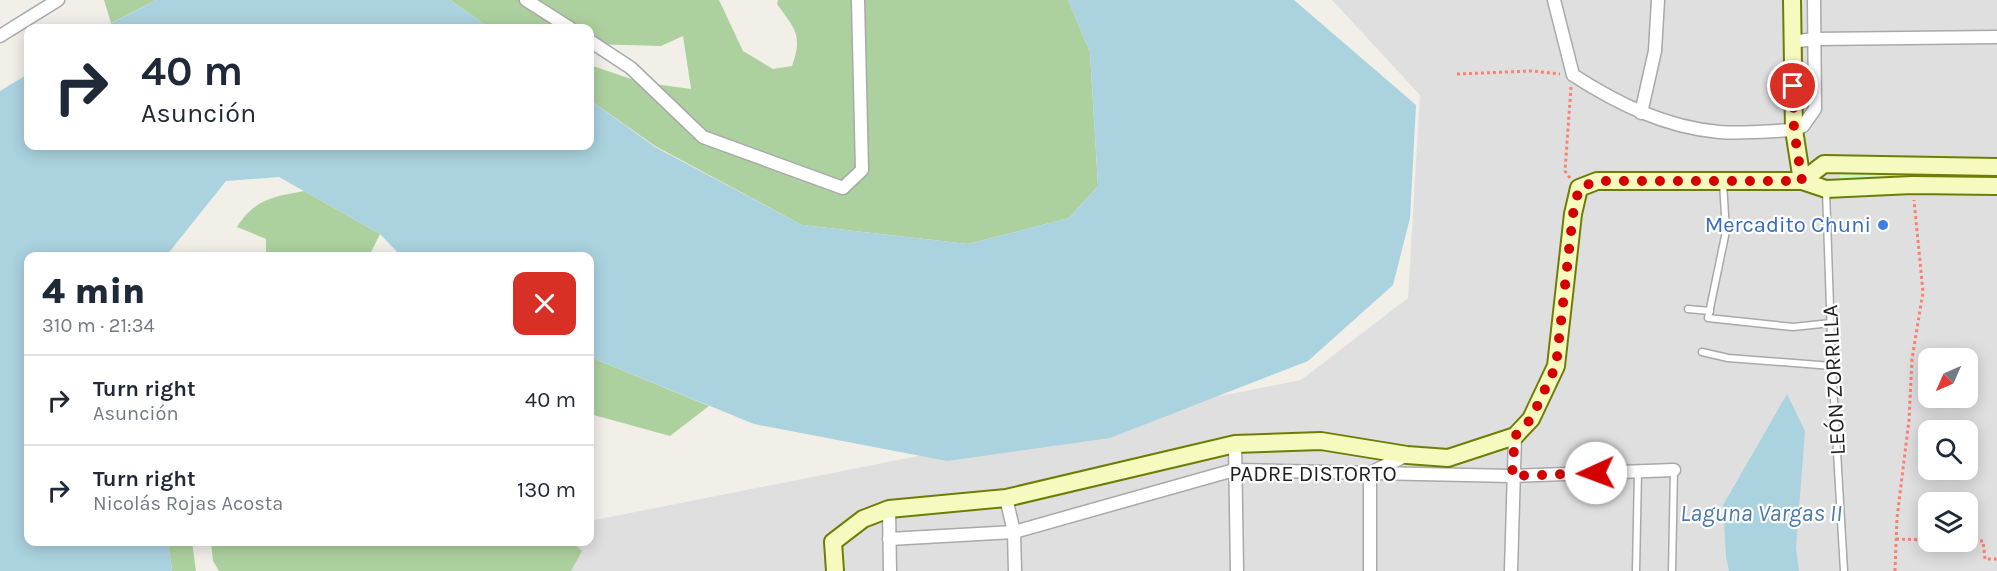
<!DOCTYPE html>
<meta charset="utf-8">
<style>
body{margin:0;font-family:Karla,sans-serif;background:#f6f6f7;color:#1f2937;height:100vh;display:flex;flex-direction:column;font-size:22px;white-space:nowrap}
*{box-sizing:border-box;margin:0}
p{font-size:20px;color:#747a83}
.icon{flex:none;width:33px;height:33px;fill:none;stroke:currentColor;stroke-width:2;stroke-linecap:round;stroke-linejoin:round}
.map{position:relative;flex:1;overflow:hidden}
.details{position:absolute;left:24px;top:252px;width:570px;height:294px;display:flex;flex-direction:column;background:#fff;border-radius:12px;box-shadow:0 3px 15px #0003}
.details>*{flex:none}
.hud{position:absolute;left:24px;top:24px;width:570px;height:126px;border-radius:12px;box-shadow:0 3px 15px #0003;background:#fff;color:#1f2937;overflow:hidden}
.needle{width:39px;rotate:225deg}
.buttons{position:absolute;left:1918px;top:348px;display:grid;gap:12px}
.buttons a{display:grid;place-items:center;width:60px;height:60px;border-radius:12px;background:#fff;box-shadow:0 3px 15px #0003;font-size:30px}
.pin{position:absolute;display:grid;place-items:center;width:51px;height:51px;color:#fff;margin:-26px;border:3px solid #fff;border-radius:50%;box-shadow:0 2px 6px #0007}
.me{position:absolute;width:66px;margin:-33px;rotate:268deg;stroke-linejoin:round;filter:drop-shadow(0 0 4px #0008)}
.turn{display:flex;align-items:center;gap:21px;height:126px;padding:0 18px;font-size:27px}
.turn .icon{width:78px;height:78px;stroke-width:2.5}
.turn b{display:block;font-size:42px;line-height:51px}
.round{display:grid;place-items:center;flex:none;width:63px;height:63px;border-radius:12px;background:#f6f6f7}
.overview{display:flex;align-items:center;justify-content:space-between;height:102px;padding:0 18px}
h1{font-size:36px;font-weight:800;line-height:45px}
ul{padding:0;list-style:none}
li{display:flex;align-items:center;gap:18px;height:90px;padding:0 18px;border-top:2px solid #e0e1e3}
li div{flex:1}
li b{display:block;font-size:22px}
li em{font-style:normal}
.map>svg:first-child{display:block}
.residential{fill:#e0dfdf;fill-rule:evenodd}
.forest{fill:#add19e}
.park{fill:#c8facc}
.water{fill:#aad3df}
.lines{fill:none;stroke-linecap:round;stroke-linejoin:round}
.lane-casing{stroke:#a9a9a9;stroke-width:9}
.street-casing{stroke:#a9a9a9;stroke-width:15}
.secondary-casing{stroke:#707d05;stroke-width:20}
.path{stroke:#fa8072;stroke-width:3;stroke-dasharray:3 3;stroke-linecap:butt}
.lane{stroke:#fff;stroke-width:6}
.street{stroke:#fff;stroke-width:12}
.secondary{stroke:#f7fabf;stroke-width:16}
.route{stroke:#d40000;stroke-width:10;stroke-dasharray:0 18}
.shop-dot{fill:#3f7fe0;stroke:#fff;stroke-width:2}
.labels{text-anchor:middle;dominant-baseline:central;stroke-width:4.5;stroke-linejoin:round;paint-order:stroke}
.shop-label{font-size:22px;fill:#366cbe;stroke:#fff;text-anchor:end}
.street-label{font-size:22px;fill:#222;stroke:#fff}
.water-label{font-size:24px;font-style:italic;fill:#4a7aab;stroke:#fff}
</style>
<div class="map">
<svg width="1997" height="571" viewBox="0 0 1997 571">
<rect width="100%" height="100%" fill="#f2efe9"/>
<path class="residential" d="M1332,0h665v571h-1531l59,-29h65v-21l711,-141 107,-82 12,-203zM1929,358h39v40h-39zM1929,430h39v40h-39zM1929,502h39v40h-39z"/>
<g class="forest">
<polygon points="104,0 156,0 111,23"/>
<path d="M450,0h269l24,51 30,18 19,-3c11,-31 3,-37 -15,-62l1,-4h290l22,52 8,134 -29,32 -101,26 -166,-19 -147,-79 -65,-46v-35l50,17 51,7 -8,-53 -22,10 -71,-2v-16h-100z"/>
<path d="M304,191l76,43 -11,22h-103v-17l-29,-12c18,-28 35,-30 67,-36z"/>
<polygon points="590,357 709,406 670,436 590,414"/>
<polygon points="168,542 192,542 196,571 172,571"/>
<polygon points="211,542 572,542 582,551 571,571 219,571 213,561"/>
</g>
<rect class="park" x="1840" y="172" width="157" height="8"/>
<g class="water">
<polygon points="156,0 450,0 490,28 102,28"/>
<polygon points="1068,0 1294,0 1416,105 1410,218 1393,285 1308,361 1110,438 947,461 754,424 590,357 590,256 401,256 380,234 279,177 226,181 166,256 28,256 28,542 168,542 172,571 0,571 0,91 28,74 28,146 590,146 590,100 655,147 802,225 968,244 1069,218 1098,186 1090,52"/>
<polygon points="1787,394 1805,431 1796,548 1799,571 1729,571 1726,557 1723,505"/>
</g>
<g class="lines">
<g class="lane-casing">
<g id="lane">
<polyline points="1723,183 1726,231 1708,318 1793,327 1831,323"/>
<polyline points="1826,190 1832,366 1844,571"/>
<polyline points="1688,309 1710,311"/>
<polyline points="1702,352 1728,358 1832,366"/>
<polyline points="1636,571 1638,471"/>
<polyline points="1672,571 1674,470"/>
</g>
</g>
<g class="street-casing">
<g id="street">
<polyline points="526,0 570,28"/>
<path d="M1554,0l19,75c45,29 92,52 146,57 24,2 51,-1 75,-2l9,-4 12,-17 -1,-109"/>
<polyline points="0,36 58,0"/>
<polyline points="590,41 631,68 703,137 843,188 862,170 858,0"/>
<polyline points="1792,42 1814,39 1997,37"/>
<polyline points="1641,113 1655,51 1658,0"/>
<polyline points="1235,444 1237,571"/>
<polyline points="1006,498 1014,532 1015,571"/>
<polyline points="889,509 890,571"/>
<polyline points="889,539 1014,532 1234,470 1512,476 1674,470"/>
<polyline points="1370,571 1370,473 1407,455"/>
<polyline points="1511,571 1515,436"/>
</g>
</g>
<g class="secondary-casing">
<g id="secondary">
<polyline points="1792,0 1794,130 1802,181"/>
<polyline points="1802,181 1824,164 1997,167"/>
<polyline points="835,571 833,542 863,519 889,509 1006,498 1235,444 1321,441 1407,455 1448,458 1515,436 1531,419 1556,366 1573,214 1579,188 1597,181 1802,181 1826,189 1912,185 1997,186"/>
</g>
</g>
<g class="path">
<polyline points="1457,74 1532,71 1560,74"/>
<polyline points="1570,178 1565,171 1571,87"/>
<polyline points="1896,539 1929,540"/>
<polyline points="1968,541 1983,541 1985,559 1997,559"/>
<polyline points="1895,571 1897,518 1909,420 1912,359 1923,292 1914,200"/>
</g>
<use href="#lane" class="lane"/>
<use href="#street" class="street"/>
<use href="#secondary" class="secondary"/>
</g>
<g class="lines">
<polyline class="route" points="1596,473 1512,476 1515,436 1531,419 1556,366 1573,214 1579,188 1597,181 1802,181 1794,130 1793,86"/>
</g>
<circle class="shop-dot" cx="1883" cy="225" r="6"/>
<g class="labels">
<g class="shop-label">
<text x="1871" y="225">Mercadito Chuni</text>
</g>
<g class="street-label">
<text transform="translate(1834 380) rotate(-93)">LEÓN ZORRILLA</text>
<text x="1313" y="474">PADRE DISTORTO</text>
</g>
<g class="water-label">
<text x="1761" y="513">Laguna Vargas II</text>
</g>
</g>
</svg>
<div class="buttons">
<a><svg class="needle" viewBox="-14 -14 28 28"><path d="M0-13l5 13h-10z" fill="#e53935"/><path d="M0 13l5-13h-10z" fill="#747a83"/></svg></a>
<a><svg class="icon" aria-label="search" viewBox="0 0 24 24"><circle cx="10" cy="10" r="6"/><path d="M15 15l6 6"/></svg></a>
<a><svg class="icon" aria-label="layers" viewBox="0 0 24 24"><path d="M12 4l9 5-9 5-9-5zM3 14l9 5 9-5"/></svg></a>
</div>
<div class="pin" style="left:1793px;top:86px;background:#d93025"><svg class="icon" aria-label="arrive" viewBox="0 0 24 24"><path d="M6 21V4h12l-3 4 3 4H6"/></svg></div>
<svg class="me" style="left:1596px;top:473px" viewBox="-20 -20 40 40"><circle r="19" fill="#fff"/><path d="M0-13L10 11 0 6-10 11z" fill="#d40000"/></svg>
<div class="hud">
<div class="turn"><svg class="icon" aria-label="right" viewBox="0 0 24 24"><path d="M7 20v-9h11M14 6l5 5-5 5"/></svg><div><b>40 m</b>Asunción</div></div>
</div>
<section class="details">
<div class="overview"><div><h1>4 min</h1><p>310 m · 21:34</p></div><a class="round" style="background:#d93025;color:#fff"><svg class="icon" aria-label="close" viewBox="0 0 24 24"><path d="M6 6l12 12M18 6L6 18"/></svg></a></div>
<ul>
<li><svg class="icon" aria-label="right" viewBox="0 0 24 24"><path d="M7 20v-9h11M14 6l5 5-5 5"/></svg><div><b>Turn right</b><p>Asunción</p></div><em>40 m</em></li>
<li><svg class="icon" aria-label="right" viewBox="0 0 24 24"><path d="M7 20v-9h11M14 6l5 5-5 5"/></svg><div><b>Turn right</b><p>Nicolás Rojas Acosta</p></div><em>130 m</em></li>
</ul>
</section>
</div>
